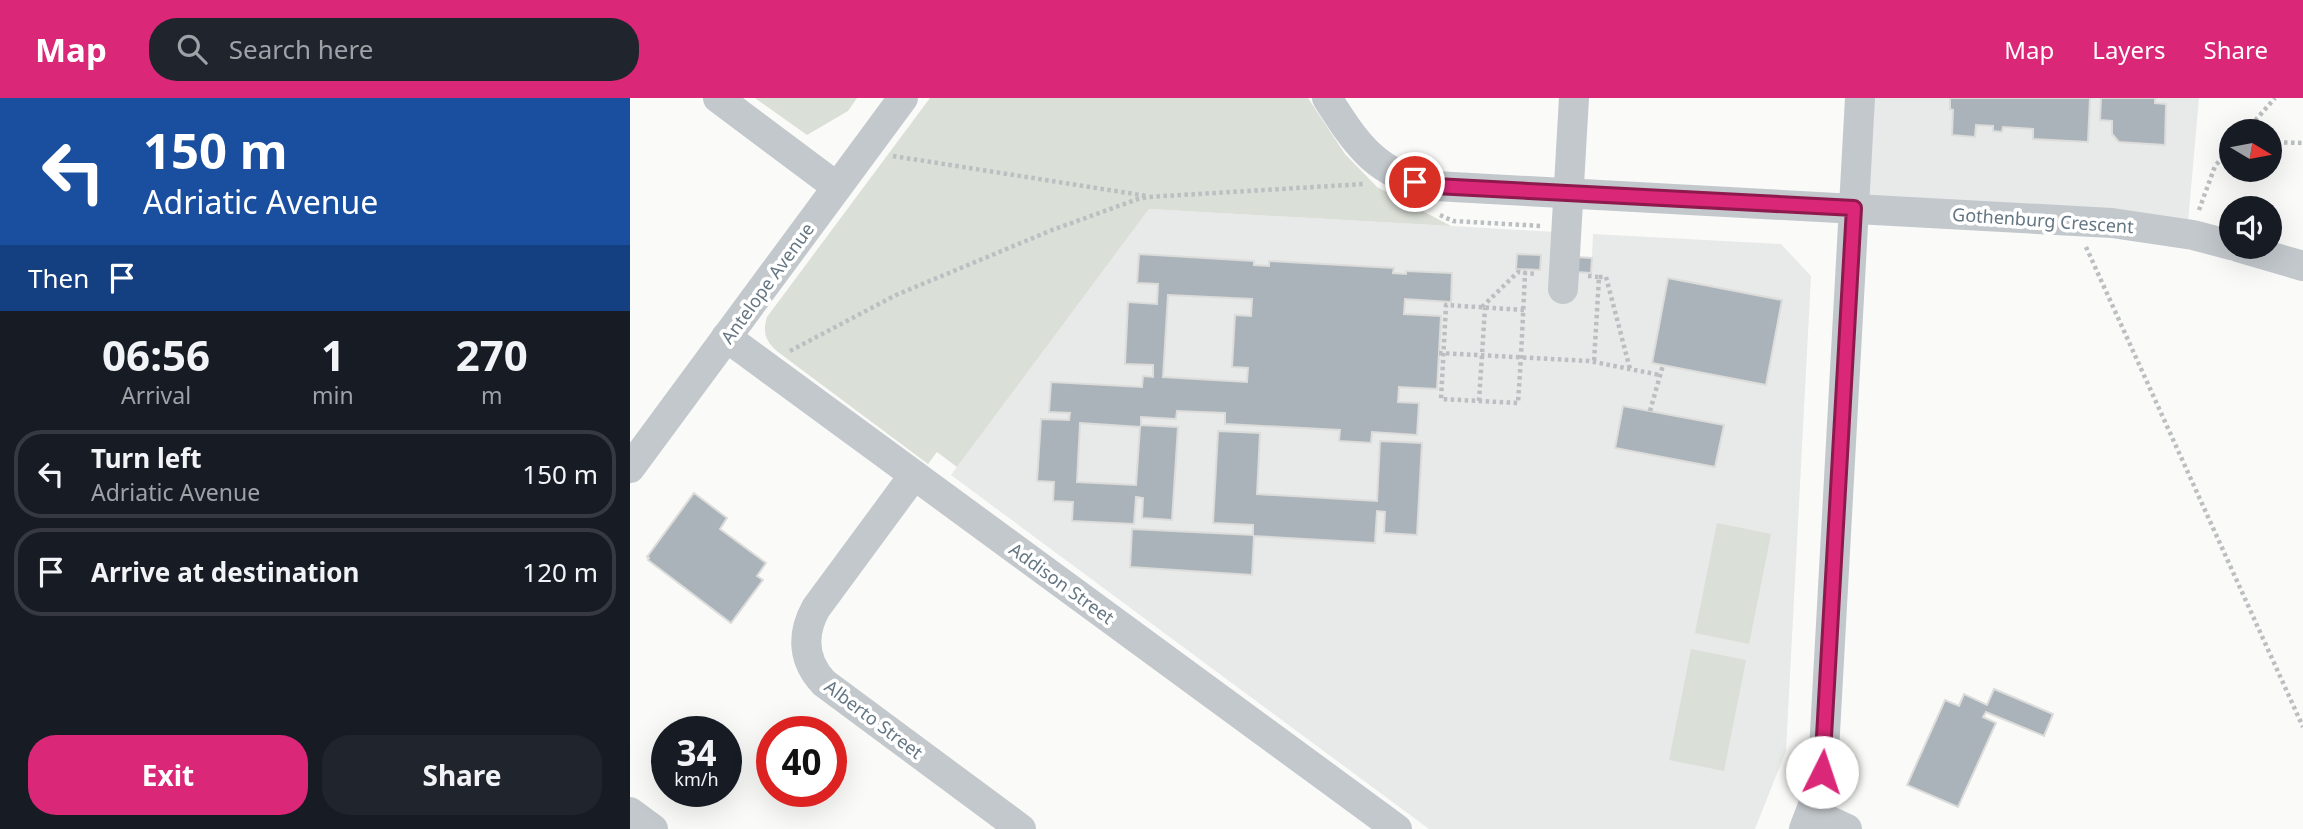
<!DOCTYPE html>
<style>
body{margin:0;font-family:"Noto Sans",sans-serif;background:#20242c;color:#f1f3f6;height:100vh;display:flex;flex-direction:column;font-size:26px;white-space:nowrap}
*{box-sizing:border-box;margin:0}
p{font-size:23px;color:#9ea1a6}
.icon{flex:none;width:38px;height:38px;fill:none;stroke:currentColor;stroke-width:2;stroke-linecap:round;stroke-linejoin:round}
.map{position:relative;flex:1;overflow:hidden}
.panel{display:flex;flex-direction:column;background:#171b24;width:630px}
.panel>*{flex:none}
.top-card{background:#1a4fa0;color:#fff;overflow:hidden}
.needle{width:46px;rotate:100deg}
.controls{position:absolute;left:1589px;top:21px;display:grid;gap:14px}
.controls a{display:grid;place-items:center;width:63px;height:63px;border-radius:50%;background:#171b24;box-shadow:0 7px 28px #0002;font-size:35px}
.speed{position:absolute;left:21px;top:618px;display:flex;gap:14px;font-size:35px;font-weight:700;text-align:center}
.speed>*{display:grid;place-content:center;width:91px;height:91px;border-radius:50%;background:#171b24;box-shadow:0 7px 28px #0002;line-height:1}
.speed small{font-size:18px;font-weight:400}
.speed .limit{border:10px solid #d22;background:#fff;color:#111}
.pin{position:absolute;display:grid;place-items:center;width:60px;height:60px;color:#fff;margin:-30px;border:4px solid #fff;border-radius:50%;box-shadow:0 2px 7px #0007}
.me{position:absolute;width:77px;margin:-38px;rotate:4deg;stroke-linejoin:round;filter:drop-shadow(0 0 5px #0008)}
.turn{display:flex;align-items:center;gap:24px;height:147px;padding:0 28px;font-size:32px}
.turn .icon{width:91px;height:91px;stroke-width:2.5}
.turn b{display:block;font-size:49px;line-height:60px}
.then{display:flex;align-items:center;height:66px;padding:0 28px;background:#0003;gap:14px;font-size:26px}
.eta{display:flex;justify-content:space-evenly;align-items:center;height:119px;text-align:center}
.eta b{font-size:42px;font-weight:700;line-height:49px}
.primary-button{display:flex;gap:14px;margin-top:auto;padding:14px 28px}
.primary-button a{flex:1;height:80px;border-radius:28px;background:#db2777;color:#fff;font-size:28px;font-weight:700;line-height:80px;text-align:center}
.primary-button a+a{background:#20242c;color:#f1f3f6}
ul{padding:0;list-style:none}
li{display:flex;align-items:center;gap:21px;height:88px;margin:0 14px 10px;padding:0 14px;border:4px solid #363941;border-radius:28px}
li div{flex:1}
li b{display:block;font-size:26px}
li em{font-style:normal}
header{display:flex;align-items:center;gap:42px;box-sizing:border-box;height:98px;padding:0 35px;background:#db2777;color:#fff}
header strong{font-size:33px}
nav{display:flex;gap:38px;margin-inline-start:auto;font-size:24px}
.search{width:490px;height:63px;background:#20242c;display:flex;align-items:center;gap:18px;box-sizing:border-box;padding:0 24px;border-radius:28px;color:#9ea1a6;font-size:26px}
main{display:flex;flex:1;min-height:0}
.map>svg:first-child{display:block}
.built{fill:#e8e9e9}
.green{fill:#dadfd7}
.building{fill:#aab3b9;stroke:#dcdcda;stroke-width:2;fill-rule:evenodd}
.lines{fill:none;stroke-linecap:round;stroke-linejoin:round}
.path{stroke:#bbbfc2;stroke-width:4.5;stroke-dasharray:3.5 3.5;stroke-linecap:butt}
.minor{stroke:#c3c8cc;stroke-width:30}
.route-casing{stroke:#8e194d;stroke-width:18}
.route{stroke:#db2777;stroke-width:12}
.labels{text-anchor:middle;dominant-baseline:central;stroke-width:7;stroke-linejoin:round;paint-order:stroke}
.street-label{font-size:18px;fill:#657683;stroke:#fff}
</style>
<header>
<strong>Map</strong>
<div class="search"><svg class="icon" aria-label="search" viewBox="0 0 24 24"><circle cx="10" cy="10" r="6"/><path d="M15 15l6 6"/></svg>Search here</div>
<nav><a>Map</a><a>Layers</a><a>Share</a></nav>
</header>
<main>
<section class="panel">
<div class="top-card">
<div class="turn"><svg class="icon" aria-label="left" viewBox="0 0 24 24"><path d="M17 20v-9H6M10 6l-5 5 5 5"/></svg><div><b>150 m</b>Adriatic Avenue</div></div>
<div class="then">Then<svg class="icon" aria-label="arrive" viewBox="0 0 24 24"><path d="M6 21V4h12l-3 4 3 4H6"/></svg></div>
</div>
<div class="eta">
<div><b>06:56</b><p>Arrival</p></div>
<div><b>1</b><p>min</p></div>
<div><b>270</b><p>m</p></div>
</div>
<ul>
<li><svg class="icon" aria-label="left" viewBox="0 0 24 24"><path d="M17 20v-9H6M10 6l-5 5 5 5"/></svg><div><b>Turn left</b><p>Adriatic Avenue</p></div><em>150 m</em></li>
<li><svg class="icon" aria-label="arrive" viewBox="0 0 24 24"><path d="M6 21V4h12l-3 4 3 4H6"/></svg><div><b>Arrive at destination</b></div><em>120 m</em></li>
</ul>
<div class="primary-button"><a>Exit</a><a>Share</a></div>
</section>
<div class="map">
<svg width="1673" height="731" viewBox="0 0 1673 731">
<rect width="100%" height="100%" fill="#fafaf8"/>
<g class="built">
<polygon points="1230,0 1569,0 1557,136 1224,110"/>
<polygon points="519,111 926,134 925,158 962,160 963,136 1151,146 1181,178 1156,653 1125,731 799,731 321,377"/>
</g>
<g class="green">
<polygon points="125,0 227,0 218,13 177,37"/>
<path d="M300,0h378l37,56 32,33 74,39 -302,-17 -192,258 -20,-15 -9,12 -150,-112c-12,-10 -16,-19 -11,-35z"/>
<polygon points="1087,425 1141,436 1119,546 1065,535"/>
<polygon points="1061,551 1116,562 1094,673 1039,662"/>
</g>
<g class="building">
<polygon points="1320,0 1460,0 1458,44 1403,41 1403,31 1373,29 1372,34 1363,33 1363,28 1346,27 1345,39 1322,37 1323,12 1320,11"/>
<polygon points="1471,0 1525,0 1525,5 1536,6 1535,47 1489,44 1482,36 1482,23 1470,22"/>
<path d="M509,156l115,7v4l15,1v-5l125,7 -1,5 13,1v-3l46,2 -1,29 -46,-3 -1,15 37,2 -4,73 -38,-2 -1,15 21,1 -2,32 -45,-3 -1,11 -32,-2 1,-11 -115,-6v-11l-48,-2 -1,8 -35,-2v8l37,2 -6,93 -30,-2 1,-20 -7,-1 -2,27 -62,-3 1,-19 -20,-1 1,-19 -17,-1 4,-62 28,1 1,-7 -21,-1 2,-30 91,5 1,-11 10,1v-12l-28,-1 3,-62 29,2 1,-20 -21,-1zM538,197l84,4 -1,17 -16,-1 -3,52 16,1 -1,14 -84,-5zM450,325l60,4 -4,58 -59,-3z"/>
<polygon points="887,156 911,157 910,172 886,171"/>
<polygon points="947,159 962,160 961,175 946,174"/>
<polygon points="1038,180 1152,202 1136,287 1022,265"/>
<polygon points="993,308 1094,327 1085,369 985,350"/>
<polygon points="588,333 630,335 627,396 747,403 750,343 792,345 787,437 754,435 755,414 747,413 745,445 624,438 622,477 500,469 502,431 623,437 623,427 583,425"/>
<polygon points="64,395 97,420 90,431 136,465 127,478 133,482 101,525 18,462 19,460 17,459"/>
<polygon points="1364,591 1423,616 1414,638 1356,614 1353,619 1366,625 1328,709 1277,687 1315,602 1329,608 1334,596 1357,607"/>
</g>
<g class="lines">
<g class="path">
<polyline points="1616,33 1645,0"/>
<polyline points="1640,44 1673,45"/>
<polyline points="263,58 517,98"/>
<polyline points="1569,112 1585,68 1601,50"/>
<polyline points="810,117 823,123 912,128"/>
<polyline points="1456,149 1673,629"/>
<polyline points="958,178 969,179 964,264"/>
<polyline points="969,179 976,179 1000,271"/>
<polyline points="852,209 888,174 895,175"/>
<path d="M894,212l-78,-5 -5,94 77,4c3,-43 5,-87 7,-130l12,1"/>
<polyline points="160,253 266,197 422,132 508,101 518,99 734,86"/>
<polyline points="809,255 959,263 1030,277"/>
<polyline points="849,303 855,210"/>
<polyline points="1020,313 1033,267"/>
</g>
<g class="minor">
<polyline points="88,0 207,89"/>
<path d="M697,0c30,47 49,77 108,88l677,37 81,12 38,10"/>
<polyline points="1608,149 1673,168"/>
<polyline points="933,191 944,0"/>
<polyline points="96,239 767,731"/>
<polyline points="0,370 273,0"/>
<path d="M284,377l-98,133c-15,27 -13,53 8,75l197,146"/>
<polyline points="0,714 23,731"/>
<polyline points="1182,715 1217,731"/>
<polyline points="1174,731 1188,694 1194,653 1230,0"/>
</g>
</g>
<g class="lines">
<g class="route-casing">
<polyline id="route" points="785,84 805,88 1224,110 1192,674"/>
</g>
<use href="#route" class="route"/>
</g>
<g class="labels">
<g class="street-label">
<text transform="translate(1413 122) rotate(4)">Gothenburg Crescent</text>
<text transform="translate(137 185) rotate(-54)">Antelope Avenue</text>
<text transform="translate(432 485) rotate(36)">Addison Street</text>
<text transform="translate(244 621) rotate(37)">Alberto Street</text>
</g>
</g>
</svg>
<div class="controls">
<a><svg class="needle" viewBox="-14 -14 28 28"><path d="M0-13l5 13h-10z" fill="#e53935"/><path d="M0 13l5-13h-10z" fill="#9ea1a6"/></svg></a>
<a><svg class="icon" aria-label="sound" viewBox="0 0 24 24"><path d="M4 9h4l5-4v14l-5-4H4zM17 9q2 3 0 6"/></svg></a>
</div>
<div class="speed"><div>34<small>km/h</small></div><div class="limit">40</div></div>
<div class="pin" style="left:785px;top:84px;background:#d93025"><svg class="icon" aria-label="arrive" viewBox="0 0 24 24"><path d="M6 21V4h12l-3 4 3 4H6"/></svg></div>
<svg class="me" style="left:1192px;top:674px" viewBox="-20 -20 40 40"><circle r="19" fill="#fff"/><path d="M0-13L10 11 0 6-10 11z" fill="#db2777"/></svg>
</div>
</main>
